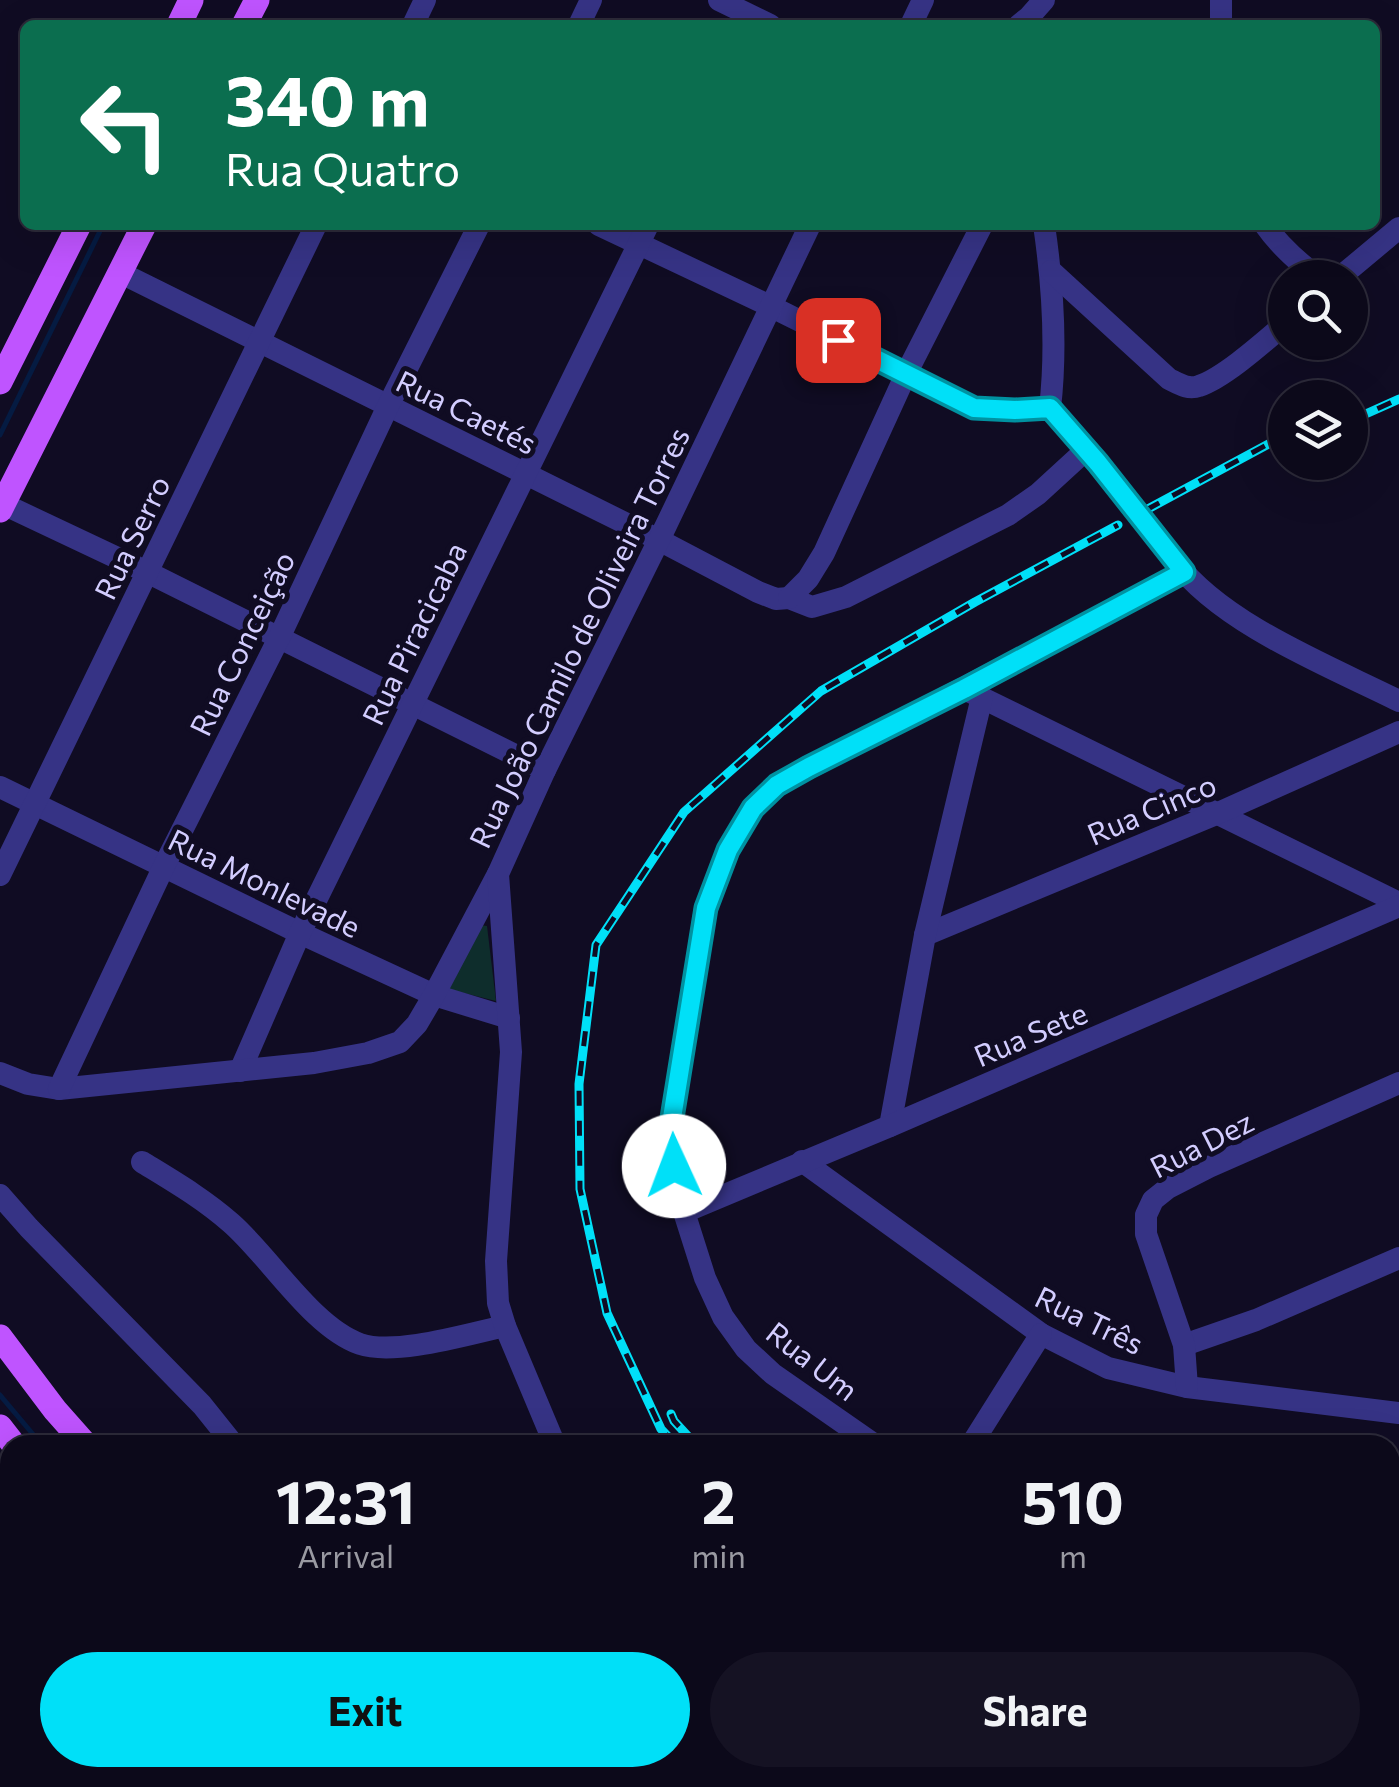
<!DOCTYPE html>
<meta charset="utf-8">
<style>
body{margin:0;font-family:Commissioner,sans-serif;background:#151223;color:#f1f3f6;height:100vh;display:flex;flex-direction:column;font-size:38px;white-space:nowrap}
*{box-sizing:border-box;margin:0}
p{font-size:32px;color:#9a9aa2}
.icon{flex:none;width:55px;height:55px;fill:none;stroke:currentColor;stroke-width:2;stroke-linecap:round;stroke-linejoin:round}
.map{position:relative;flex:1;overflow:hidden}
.side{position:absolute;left:0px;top:1435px;width:1400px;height:352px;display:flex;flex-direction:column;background:#0c091a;border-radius:30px 30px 0 0;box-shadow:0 10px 40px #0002,0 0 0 2px #2c2a39}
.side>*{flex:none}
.banner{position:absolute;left:20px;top:20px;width:1360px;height:210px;border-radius:15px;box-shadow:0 10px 40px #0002,0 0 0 2px #2c2a39;background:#0b6e4f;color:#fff;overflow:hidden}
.tools{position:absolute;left:1268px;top:260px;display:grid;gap:20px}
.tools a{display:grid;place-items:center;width:100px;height:100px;border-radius:50%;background:#0c091a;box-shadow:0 10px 40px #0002,0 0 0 2px #2c2a39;font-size:50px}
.pin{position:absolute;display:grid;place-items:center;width:85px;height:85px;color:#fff;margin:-42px;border-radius:20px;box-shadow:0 5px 15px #0006}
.me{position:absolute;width:110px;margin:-55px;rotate:358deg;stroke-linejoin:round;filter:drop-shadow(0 0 8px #0008)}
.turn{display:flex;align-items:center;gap:35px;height:210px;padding:0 40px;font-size:45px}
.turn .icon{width:130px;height:130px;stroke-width:2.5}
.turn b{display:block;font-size:70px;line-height:85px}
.eta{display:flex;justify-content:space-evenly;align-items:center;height:170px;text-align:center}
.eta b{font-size:60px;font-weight:700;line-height:70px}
.primary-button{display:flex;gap:20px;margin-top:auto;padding:20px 40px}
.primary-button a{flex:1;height:115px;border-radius:60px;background:#00e0f8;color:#111;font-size:40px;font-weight:700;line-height:115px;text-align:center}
.primary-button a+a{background:#151223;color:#f1f3f6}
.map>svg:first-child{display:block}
.green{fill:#0e2d2c}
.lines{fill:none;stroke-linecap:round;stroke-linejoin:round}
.stream{stroke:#051b42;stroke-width:5}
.minor{stroke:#363385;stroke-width:22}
.major{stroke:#bf54ff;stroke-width:25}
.rail-casing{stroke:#00e0f8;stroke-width:9}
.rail{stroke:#100c23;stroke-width:5;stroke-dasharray:15;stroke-linecap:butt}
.minor-bridge{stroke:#363385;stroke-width:22}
.route-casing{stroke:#0092a1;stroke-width:25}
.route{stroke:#00e0f8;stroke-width:18}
.labels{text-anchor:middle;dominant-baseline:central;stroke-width:10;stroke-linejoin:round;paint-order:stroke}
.street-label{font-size:30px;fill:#d3cdff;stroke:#100c23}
</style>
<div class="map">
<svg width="1399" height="1787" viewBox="0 0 1399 1787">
<rect width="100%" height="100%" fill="#100c23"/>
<g class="green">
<polygon points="479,925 487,926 496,1001 444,988"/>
<polygon points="1399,1596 1399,1787 1385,1787 1381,1778 1390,1778 1390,1600"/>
</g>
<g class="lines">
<g class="stream">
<polyline points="0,435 103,225"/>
<polyline points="0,1395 42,1445"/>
<polyline points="512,1778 524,1787"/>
</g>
<g class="minor">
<polyline points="719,0 770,25"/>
<polyline points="1221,0 1221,25"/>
<polyline points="413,25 425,0"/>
<polyline points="579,25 591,0"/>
<polyline points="911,25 923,0"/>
<polyline points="1019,25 1029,17 1044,0"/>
<polyline points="599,225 770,306 975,408 995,410 1050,408"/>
<path d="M1044,225c9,61 13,122 6,183"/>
<path d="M1265,225c14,20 34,38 54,53"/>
<path d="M1051,271l118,108c10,5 19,11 30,7 25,-8 66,-45 86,-62"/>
<polyline points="121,273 659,540 758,592 776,599 789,598 812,607 846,597 1008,515 1038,494 1086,450"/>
<polyline points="1339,278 1399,228"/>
<polyline points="1050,408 1097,462"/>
<polyline points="3,504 147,572 545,770"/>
<path d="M1175,561c47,63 154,105 224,140"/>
<polyline points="789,598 808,579 824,553 906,374 982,225"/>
<polyline points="964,689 1399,903"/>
<polyline points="0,787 300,933 434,995 509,1018"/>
<polyline points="0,875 316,225"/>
<polyline points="925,935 1216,814 1399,732"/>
<polyline points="240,1071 300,933 648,225"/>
<polyline points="0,1073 28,1084 59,1089 314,1063 368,1053 400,1042 417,1024 434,995 498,874"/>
<polyline points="59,1089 164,866 279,638 388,406 479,225"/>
<polyline points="890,1126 925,935 982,697"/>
<polyline points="802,1161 1041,1334 1108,1368 1187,1387 1399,1413"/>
<path d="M142,1162c31,19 62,37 89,61 39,34 81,104 129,121 35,12 108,-10 145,-18"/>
<polyline points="0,1195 29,1228 202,1405 234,1445"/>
<polyline points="684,1212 890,1126 1399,906"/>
<polyline points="1184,1345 1256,1320 1399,1258"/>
<polyline points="1187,1387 1184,1345 1146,1234 1146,1215 1153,1200 1168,1188 1209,1167 1399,1083"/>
<polyline points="555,1445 505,1326 498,1303 496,1261 511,1052 498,874 545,770 659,540 810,225"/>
<polyline points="875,1445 773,1374 746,1349 723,1317 705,1278 684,1212 674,1166 672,1118 705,908 728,850 753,809 777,785 1184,573"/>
<polyline points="971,1445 1041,1334"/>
<polyline points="1390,1548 1399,1545"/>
<polyline points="0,1665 10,1663"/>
<polyline points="0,1769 10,1772"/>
<polyline points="27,1778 68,1787"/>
<polyline points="672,1778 674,1787"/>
<polyline points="900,1778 913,1787"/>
<polyline points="1361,1778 1365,1787"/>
<polyline points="816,1787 837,1778"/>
</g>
<g class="major">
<polyline points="179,25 191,0"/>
<polyline points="244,25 257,0"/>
<polyline points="0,382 79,225"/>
<polyline points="0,510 144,225"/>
<polyline points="0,1337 55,1410 86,1445"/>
<polyline points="0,1427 14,1445"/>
<polyline points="435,1778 448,1787"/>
<polyline points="554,1778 562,1787"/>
</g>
<g class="rail-casing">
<g id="rail">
<polyline points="1350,421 1399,399"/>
<polyline points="1146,510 1285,435"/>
<polyline points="671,1414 674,1421 696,1445"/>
<polyline points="676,1445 661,1429 607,1313 580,1189 579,1084 596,945 684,812 821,691 975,602 1118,525"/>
<polyline points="1110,1778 1123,1787"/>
<polyline points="1135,1778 1143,1787"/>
</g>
</g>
<use href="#rail" class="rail"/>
<polyline class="minor-bridge" points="1098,463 1169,552"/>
</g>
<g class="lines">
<g class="route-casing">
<polyline id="route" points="674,1166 672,1118 706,908 728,850 753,808 777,785 809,767 964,689 1184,572 1098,463 1050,408 1015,410 974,408 838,340"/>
</g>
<use href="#route" class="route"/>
</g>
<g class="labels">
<g class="street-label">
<text transform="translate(467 411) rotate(26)">Rua Caetés</text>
<text transform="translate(131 537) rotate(-64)">Rua Serro</text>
<text transform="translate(413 633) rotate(-64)">Rua Piracicaba</text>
<text transform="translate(578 637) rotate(-64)">Rua João Camilo de Oliveira Torres</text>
<text transform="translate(241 643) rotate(-64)">Rua Conceição</text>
<text transform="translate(1151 808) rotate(-23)">Rua Cinco</text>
<text transform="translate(265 882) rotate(26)">Rua Monlevade</text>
<text transform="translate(1030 1033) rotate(-23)">Rua Sete</text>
<text transform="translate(1201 1143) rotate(-27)">Rua Dez</text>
<text transform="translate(1090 1319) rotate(26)">Rua Três</text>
<text transform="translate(813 1360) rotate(38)">Rua Um</text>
</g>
</g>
</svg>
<div class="tools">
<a><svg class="icon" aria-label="search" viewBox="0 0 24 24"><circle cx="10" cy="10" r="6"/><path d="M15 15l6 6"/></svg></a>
<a><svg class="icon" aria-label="layers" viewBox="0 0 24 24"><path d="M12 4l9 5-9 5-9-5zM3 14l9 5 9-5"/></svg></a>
</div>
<div class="pin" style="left:838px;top:340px;background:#d93025"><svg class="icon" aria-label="arrive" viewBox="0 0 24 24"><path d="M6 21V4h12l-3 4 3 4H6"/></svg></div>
<svg class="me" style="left:674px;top:1166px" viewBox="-20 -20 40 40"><circle r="19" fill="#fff"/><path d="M0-13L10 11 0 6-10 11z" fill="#00e0f8"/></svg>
<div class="banner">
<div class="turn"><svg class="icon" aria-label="left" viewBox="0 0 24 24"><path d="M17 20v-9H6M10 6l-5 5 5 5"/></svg><div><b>340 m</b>Rua Quatro</div></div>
</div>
<section class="side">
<div class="eta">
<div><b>12:31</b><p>Arrival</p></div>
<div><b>2</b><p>min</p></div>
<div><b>510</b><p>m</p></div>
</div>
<div class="primary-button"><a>Exit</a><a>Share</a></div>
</section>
</div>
